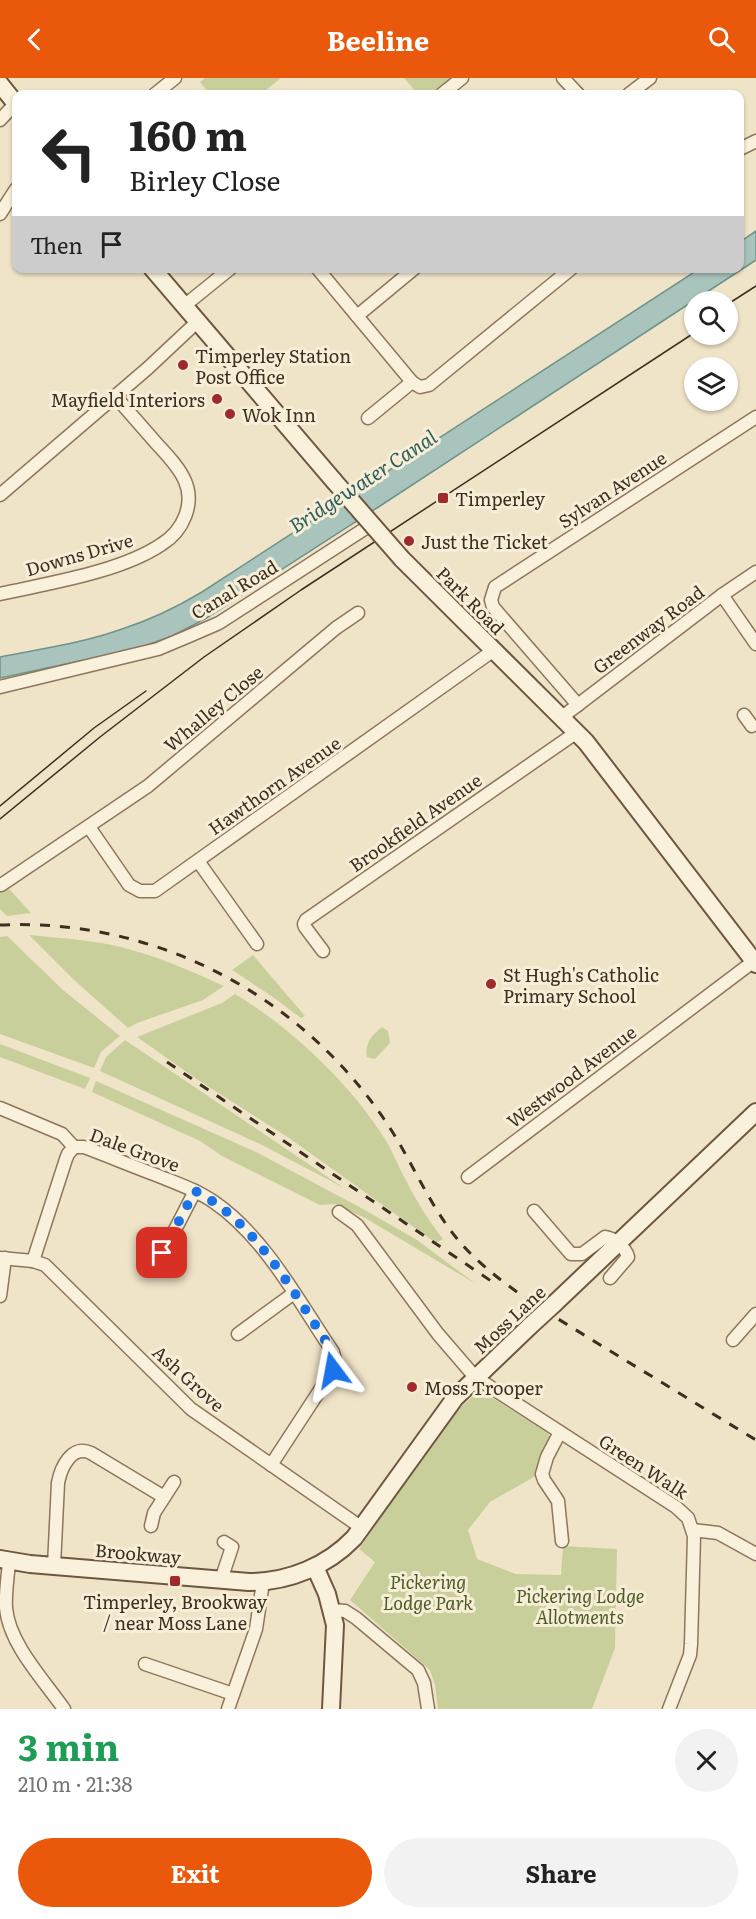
<!DOCTYPE html>
<meta charset="utf-8">
<style>
body{margin:0;font-family:Literata,serif;background:#f2f2f2;color:#222;height:100vh;display:flex;flex-direction:column;font-size:22px;white-space:nowrap}
*{box-sizing:border-box;margin:0}
p{font-size:20px;color:#767676}
.icon{flex:none;width:33px;height:33px;fill:none;stroke:currentColor;stroke-width:2;stroke-linecap:round;stroke-linejoin:round}
.map{position:relative;height:1631px;overflow:hidden}
.sheet{display:flex;flex-direction:column;background:#fff;flex:1}
.sheet>*{flex:none}
.banner{position:absolute;left:12px;top:12px;width:732px;height:183px;border-radius:12px;box-shadow:0 2px 4px #0004;background:#fff;color:#222;overflow:hidden}
.controls{position:absolute;left:684px;top:213px;display:grid;gap:12px}
.controls a{display:grid;place-items:center;width:54px;height:54px;border-radius:50%;background:#fff;box-shadow:0 2px 4px #0004;font-size:30px}
.pin{position:absolute;display:grid;place-items:center;width:51px;height:51px;color:#fff;margin:-26px;border-radius:12px;box-shadow:0 3px 9px #0006}
.me{position:absolute;width:66px;margin:-33px;rotate:347deg;stroke-linejoin:round;filter:drop-shadow(0 0 4px #0008)}
.turn{display:flex;align-items:center;gap:21px;height:126px;padding:0 18px;font-size:27px}
.turn .icon{width:78px;height:78px;stroke-width:2.5}
.turn b{display:block;font-size:42px;line-height:51px}
.then{display:flex;align-items:center;height:57px;padding:0 18px;background:#0003;gap:12px;font-size:22px}
.round{display:grid;place-items:center;flex:none;width:63px;height:63px;border-radius:32px;background:#f2f2f2}
.head{display:flex;align-items:center;justify-content:space-between;height:102px;padding:0 18px}
h1{font-size:36px;font-weight:700;line-height:45px;color:#1e9e55}
.cta{display:flex;gap:12px;margin-top:auto;padding:12px 18px}
.cta a{flex:1;height:69px;border-radius:36px;background:#ea580c;color:#fff;font-size:24px;font-weight:700;line-height:69px;text-align:center}
.cta a+a{background:#f2f2f2;color:#222}
header{display:flex;justify-content:space-between;align-items:center;height:78px;padding:0 18px;background:#ea580c;color:#fff;font-size:27px;font-weight:700}
.map>svg:first-child{display:block}
.green{fill:#c9cf9b}
.water{fill:#a9c4bc;stroke:#6f938a;stroke-width:1.5}
.lines{fill:none;stroke-linecap:round;stroke-linejoin:round}
.street-casing{stroke:#8d765c;stroke-width:15}
.secondary-casing{stroke:#6f573f;stroke-width:20}
.street{stroke:#faf1dc;stroke-width:12}
.secondary{stroke:#faf1dc;stroke-width:16}
.tram{stroke:#3d2e20;stroke-width:1.5}
.rail{stroke:#3d2e20;stroke-width:3;stroke-dasharray:10 10;stroke-linecap:butt}
.secondary-bridge-casing{stroke:#6f573f;stroke-width:20;stroke-linecap:butt}
.secondary-bridge{stroke:#faf1dc;stroke-width:16}
.route{stroke:#1a73e8;stroke-width:10;stroke-dasharray:0 18}
.poi-dot{fill:#9e2a2b;stroke:#f7eed8;stroke-width:2}
.labels{text-anchor:middle;dominant-baseline:central;stroke-width:6;stroke-linejoin:round;paint-order:stroke}
.poi-label{font-size:18px;fill:#3d2e20;stroke:#f7eed8;text-anchor:start}
.street-label{font-size:18px;fill:#3d2e20;stroke:#f7eed8}
.park-label{font-size:18px;font-style:italic;fill:#4d5a26;stroke:#f7eed8}
.water-label{font-size:20px;font-style:italic;fill:#2f5d5a;stroke:#f7eed8}
</style>
<header><svg class="icon" aria-label="back" viewBox="0 0 24 24"><path d="M15 5l-7 7 7 7"/></svg>Beeline<svg class="icon" aria-label="search" viewBox="0 0 24 24"><circle cx="10" cy="10" r="6"/><path d="M15 15l6 6"/></svg></header>
<div class="map">
<svg width="756" height="1631" viewBox="0 0 756 1631">
<rect width="100%" height="100%" fill="#f0e4c8"/>
<g class="green">
<polygon points="205,0 281,0 261,16 210,16 200,4"/>
<polygon points="404,0 463,0 442,16 418,16"/>
<polygon points="0,801 31,835 7,838 0,831"/>
<path d="M29,857c31,3 62,5 92,12 36,9 70,24 103,39l-21,14 -66,23 -9,5 -55,-49z"/>
<polygon points="7,858 63,912 120,958 101,974 94,990 0,956 0,859"/>
<polygon points="253,877 305,938 301,940 270,917 232,892"/>
<path d="M235,916c57,34 119,93 153,150 5,9 9,19 14,29 12,23 25,46 41,66l-7,4 -147,-105 -91,-58 -61,-43 85,-34z"/>
<path d="M382,949l6,4 2,12 -15,16 -8,-2c-3,-13 5,-22 15,-30z"/>
<polygon points="125,962 344,1110 262,1067 100,993 106,979"/>
<polygon points="0,966 90,1000 85,1011 0,979"/>
<polygon points="96,1003 258,1075 365,1132 417,1162 476,1206 367,1141 336,1126 320,1127 222,1078 200,1063 92,1014"/>
<polygon points="480,1312 548,1355 550,1360 539,1396 490,1424 468,1452 477,1481 516,1496 561,1497 563,1468 617,1471 615,1570 592,1631 438,1631 435,1607 430,1592 350,1522 375,1484 359,1471 454,1335"/>
</g>
<path class="water" d="M756,153v29l-376,246 -175,113 -33,17 -36,13 -136,29v-21c41,-8 83,-14 122,-28 28,-9 55,-22 80,-37l497,-323 41,-1v-26z"/>
<g class="lines">
<g class="street-casing">
<g id="street">
<polyline points="563,0 578,16"/>
<polyline points="155,16 175,0"/>
<polyline points="442,16 462,0"/>
<polyline points="629,16 650,0"/>
<polyline points="0,42 16,25"/>
<polyline points="740,71 756,63"/>
<polyline points="0,136 16,111"/>
<polyline points="317,190 412,304 420,309 429,307 572,190"/>
<polyline points="184,228 231,190"/>
<polyline points="357,238 415,190"/>
<polyline points="368,340 412,304"/>
<polyline points="0,417 148,290 197,244"/>
<path d="M0,516c49,-11 121,-22 162,-50 21,-13 33,-40 23,-63 -6,-14 -18,-26 -28,-37 -14,-16 -28,-32 -42,-48"/>
<polyline points="722,517 756,566"/>
<polyline points="0,609 158,571 189,558 219,545 372,446"/>
<polyline points="578,627 493,529 491,522 495,509 756,339"/>
<polyline points="744,637 752,648"/>
<polyline points="562,639 722,517 756,494"/>
<polyline points="89,749 129,807 140,813 155,813 494,572"/>
<polyline points="198,783 257,866"/>
<polyline points="1,807 148,708 336,550 358,535"/>
<polyline points="323,873 305,849 304,846 306,842 577,654"/>
<polyline points="0,1030 62,1056 74,1069"/>
<path d="M74,1069h10c24,9 48,19 72,28 20,8 41,15 58,27 51,35 85,100 119,150l2,8 -2,10 -62,95"/>
<polyline points="468,1099 754,883"/>
<path d="M534,1133l37,43h11l23,-17c9,1 21,11 23,20l-18,21"/>
<polyline points="339,1134 357,1147 438,1256 475,1299 676,1429 688,1440 694,1458 691,1566 690,1577 669,1631"/>
<polyline points="163,1175 195,1113"/>
<polyline points="0,1180 33,1183 45,1187 191,1331 362,1450"/>
<polyline points="33,1183 66,1081 68,1076 74,1069"/>
<polyline points="0,1218 5,1180"/>
<polyline points="238,1256 294,1215"/>
<polyline points="733,1262 756,1236"/>
<polyline points="560,1354 547,1379 542,1396 544,1402 558,1423 562,1463"/>
<polyline points="151,1448 154,1435 174,1404"/>
<polyline points="693,1452 718,1455 756,1476"/>
<path d="M9,1483c-1,15 -4,32 -3,47 3,36 38,72 58,101"/>
<path d="M54,1488l4,-83c3,-16 14,-39 33,-30l73,44"/>
<polyline points="221,1502 232,1469 224,1464"/>
<polyline points="332,1532 345,1533 356,1540 418,1592 424,1605 428,1631"/>
<polyline points="145,1586 233,1616"/>
<polyline points="228,1631 256,1551 263,1504"/>
</g>
</g>
<g class="secondary-casing">
<g id="secondary">
<polyline points="0,6 16,26"/>
<polyline points="152,190 334,403"/>
<polyline points="402,481 586,664 756,886"/>
<polyline points="554,1226 756,1034"/>
<path d="M0,1481l30,5 219,18c40,0 78,-16 105,-44l101,-140 75,-72"/>
<polyline points="315,1489 327,1516 335,1547 331,1631"/>
</g>
</g>
<use href="#street" class="street"/>
<use href="#secondary" class="secondary"/>
<g class="tram">
<polyline points="728,226 756,208"/>
<polyline points="0,728 94,650 146,613"/>
<polyline points="0,741 100,659 204,579 301,512 694,255"/>
</g>
<g class="rail">
<path d="M0,847c153,-7 298,68 384,194 31,45 48,97 88,136 37,36 82,61 125,88 53,32 106,65 159,97"/>
<polyline points="167,984 494,1205"/>
</g>
<g class="secondary-bridge-casing">
<g id="secondary-bridge">
<polyline points="334,403 402,481"/>
<polyline points="530,1248 554,1226"/>
</g>
</g>
<use href="#secondary-bridge" class="secondary-bridge"/>
</g>
<g class="lines">
<path class="route" d="M162,1175l33,-62c62,31 100,105 138,161l2,8 -2,10"/>
</g>
<g class="poi-dot">
<circle cx="183" cy="287" r="6"/>
<circle cx="217" cy="321" r="6"/>
<circle cx="230" cy="336" r="6"/>
<rect x="437" y="414" width="12" height="12" rx="3"/>
<circle cx="409" cy="463" r="6"/>
<circle cx="491" cy="906" r="6"/>
<circle cx="412" cy="1309" r="6"/>
<rect x="169" y="1497" width="12" height="12" rx="3"/>
</g>
<g class="labels">
<g class="poi-label">
<text x="195" y="277">Timperley Station<tspan x="195" dy="21">Post Office</tspan></text>
<text x="205" y="321" text-anchor="end">Mayfield Interiors</text>
<text x="242" y="336">Wok Inn</text>
<text x="455" y="420">Timperley</text>
<text x="421" y="463">Just the Ticket</text>
<text x="503" y="896">St Hugh's Catholic<tspan x="503" dy="21">Primary School</tspan></text>
<text x="424" y="1309">Moss Trooper</text>
<text x="175" y="1523" text-anchor="middle">Timperley, Brookway<tspan x="175" dy="21">/ near Moss Lane</tspan></text>
</g>
<g class="street-label">
<text transform="translate(612 411) rotate(-33)">Sylvan Avenue</text>
<text transform="translate(79 476) rotate(-16)">Downs Drive</text>
<text transform="translate(234 511) rotate(-31)">Canal Road</text>
<text transform="translate(471 522) rotate(45)">Park Road</text>
<text transform="translate(648 551) rotate(-37)">Greenway Road</text>
<text transform="translate(213 630) rotate(-40)">Whalley Close</text>
<text transform="translate(274 707) rotate(-35)">Hawthorn Avenue</text>
<text transform="translate(415 744) rotate(-35)">Brookfield Avenue</text>
<text transform="translate(571 998) rotate(-37)">Westwood Avenue</text>
<text transform="translate(135 1071) rotate(20)">Dale Grove</text>
<text transform="translate(509 1241) rotate(-43)">Moss Lane</text>
<text transform="translate(189 1300) rotate(42)">Ash Grove</text>
<text transform="translate(644 1388) rotate(33)">Green Walk</text>
<text transform="translate(138 1475) rotate(5)">Brookway</text>
</g>
<g class="park-label">
<text x="428" y="1503">Pickering<tspan x="428" dy="21">Lodge Park</tspan></text>
<text x="580" y="1517">Pickering Lodge<tspan x="580" dy="21">Allotments</tspan></text>
</g>
<g class="water-label">
<text transform="translate(362 402) rotate(-33)">Bridgewater Canal</text>
</g>
</g>
</svg>
<div class="controls">
<a><svg class="icon" aria-label="search" viewBox="0 0 24 24"><circle cx="10" cy="10" r="6"/><path d="M15 15l6 6"/></svg></a>
<a><svg class="icon" aria-label="layers" viewBox="0 0 24 24"><path d="M12 4l9 5-9 5-9-5zM3 14l9 5 9-5"/></svg></a>
</div>
<div class="pin" style="left:162px;top:1175px;background:#d93025"><svg class="icon" aria-label="arrive" viewBox="0 0 24 24"><path d="M6 21V4h12l-3 4 3 4H6"/></svg></div>
<svg class="me" style="left:333px;top:1292px" viewBox="-20 -20 40 40"><path d="M0-17L14 15 0 8-14 15z" fill="#1a73e8" stroke="#fff" stroke-width="4"/></svg>
<div class="banner">
<div class="turn"><svg class="icon" aria-label="left" viewBox="0 0 24 24"><path d="M17 20v-9H6M10 6l-5 5 5 5"/></svg><div><b>160 m</b>Birley Close</div></div>
<div class="then">Then<svg class="icon" aria-label="arrive" viewBox="0 0 24 24"><path d="M6 21V4h12l-3 4 3 4H6"/></svg></div>
</div>
</div>
<section class="sheet">
<div class="head"><div><h1>3 min</h1><p>210 m · 21:38</p></div><a class="round"><svg class="icon" aria-label="close" viewBox="0 0 24 24"><path d="M6 6l12 12M18 6L6 18"/></svg></a></div>
<div class="cta"><a>Exit</a><a>Share</a></div>
</section>
